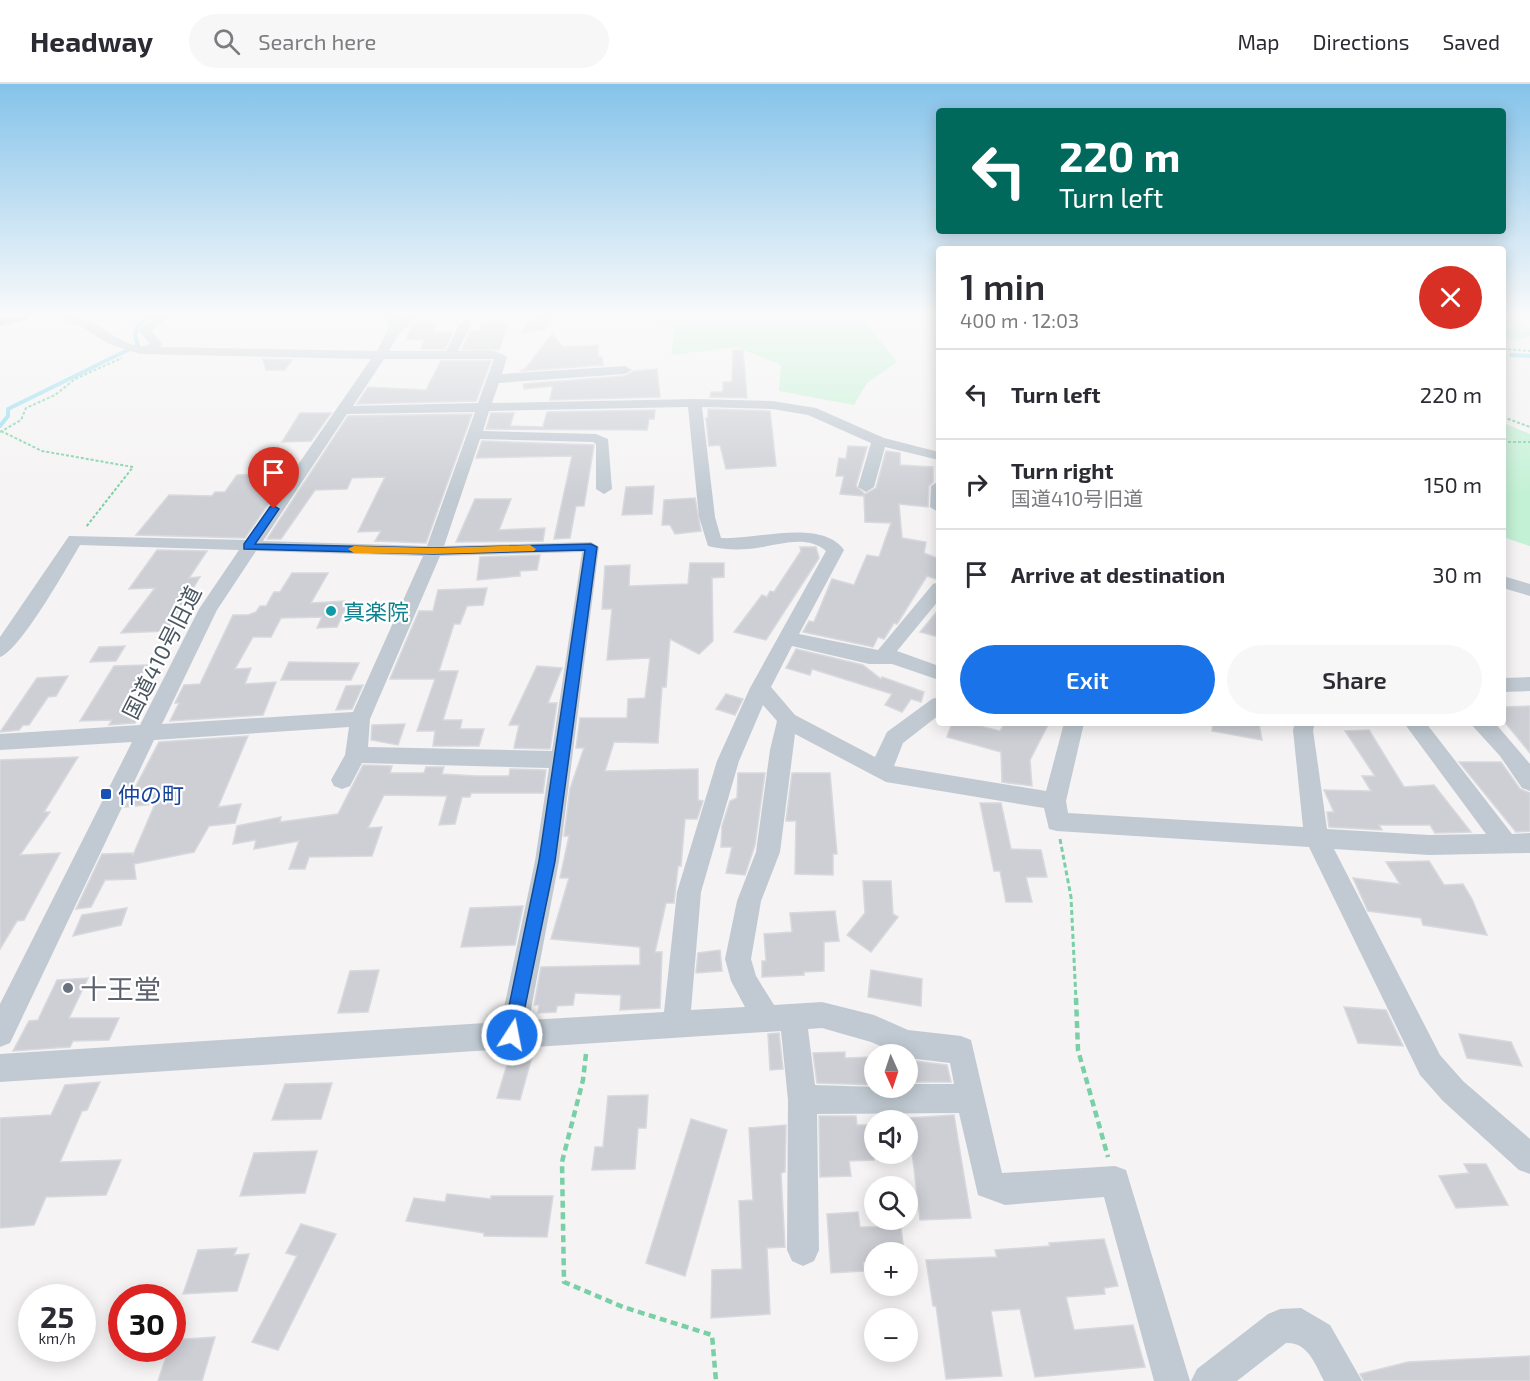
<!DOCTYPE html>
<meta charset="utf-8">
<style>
body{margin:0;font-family:"Exo 2","Noto Sans JP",sans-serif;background:#f7f7f7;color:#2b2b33;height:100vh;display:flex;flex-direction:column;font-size:22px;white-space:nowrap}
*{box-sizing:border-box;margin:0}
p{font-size:20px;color:#7c7c81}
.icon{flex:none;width:33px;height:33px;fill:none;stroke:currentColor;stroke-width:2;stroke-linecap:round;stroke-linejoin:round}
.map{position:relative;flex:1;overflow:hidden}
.side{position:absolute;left:936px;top:162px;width:570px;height:480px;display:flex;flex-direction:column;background:#fff;border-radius:6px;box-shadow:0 3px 15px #0003}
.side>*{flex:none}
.hud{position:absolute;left:936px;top:24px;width:570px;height:126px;border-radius:6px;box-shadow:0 3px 15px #0003;background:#00695c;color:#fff;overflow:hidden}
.needle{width:39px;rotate:177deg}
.tools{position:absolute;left:864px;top:960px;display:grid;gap:12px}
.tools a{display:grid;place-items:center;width:54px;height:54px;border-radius:50%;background:#fff;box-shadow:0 3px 15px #0003;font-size:30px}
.speed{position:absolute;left:18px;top:1200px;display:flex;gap:12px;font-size:30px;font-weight:700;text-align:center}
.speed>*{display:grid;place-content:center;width:78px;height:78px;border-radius:50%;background:#fff;box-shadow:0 3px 15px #0003;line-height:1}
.speed small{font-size:15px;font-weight:400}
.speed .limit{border:9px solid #d22;background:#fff;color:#111}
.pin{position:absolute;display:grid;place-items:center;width:51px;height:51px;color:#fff;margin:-62px -26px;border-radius:50% 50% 50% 0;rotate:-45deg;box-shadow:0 0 6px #0007}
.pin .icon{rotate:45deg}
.me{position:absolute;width:66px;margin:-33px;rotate:11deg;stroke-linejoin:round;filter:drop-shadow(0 0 4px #0008)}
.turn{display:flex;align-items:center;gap:21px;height:126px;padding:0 24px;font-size:27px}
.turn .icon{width:78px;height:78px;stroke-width:2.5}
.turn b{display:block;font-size:42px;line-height:51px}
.round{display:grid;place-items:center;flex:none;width:63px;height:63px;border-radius:32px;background:#f7f7f7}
.head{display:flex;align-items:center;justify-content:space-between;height:102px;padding:0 24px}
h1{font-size:36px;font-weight:600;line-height:45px}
.action{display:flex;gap:12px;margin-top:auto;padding:12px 24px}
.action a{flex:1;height:69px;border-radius:36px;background:#1a73e8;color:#fff;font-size:24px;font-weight:600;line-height:69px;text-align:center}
.action a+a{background:#f7f7f7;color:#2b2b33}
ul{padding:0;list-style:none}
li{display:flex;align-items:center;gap:18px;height:90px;padding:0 24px;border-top:2px solid #e1e1e2}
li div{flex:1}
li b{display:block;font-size:22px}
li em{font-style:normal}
header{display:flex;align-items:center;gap:36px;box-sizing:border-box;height:84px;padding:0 30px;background:#fff;border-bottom:2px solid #e1e1e2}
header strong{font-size:28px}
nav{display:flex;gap:33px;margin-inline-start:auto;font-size:21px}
.search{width:420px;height:54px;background:#f7f7f7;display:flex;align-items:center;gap:15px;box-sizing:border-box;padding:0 21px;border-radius:33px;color:#7c7c81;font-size:22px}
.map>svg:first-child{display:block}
.green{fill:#c3f1d5}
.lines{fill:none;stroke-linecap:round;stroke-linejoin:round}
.stream{stroke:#90daee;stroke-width:4}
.building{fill:#cdcfd5;stroke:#d7d9de;stroke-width:1.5}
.path-far2{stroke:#7ad0a6;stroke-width:2;stroke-dasharray:3 2;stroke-linecap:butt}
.path-far1{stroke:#7ad0a6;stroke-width:3;stroke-dasharray:5 3;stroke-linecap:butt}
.path{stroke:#7ad0a6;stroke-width:4.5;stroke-dasharray:7 4.5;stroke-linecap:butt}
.minor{fill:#c1cad2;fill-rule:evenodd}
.highway{fill:#8ba5c1;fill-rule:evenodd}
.route{fill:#1a73e8;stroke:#114b97;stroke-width:1.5}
.slow{fill:#f59e0b}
.culture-dot{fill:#0f9aa8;stroke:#fff;stroke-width:2}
.transit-dot{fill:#1a4fb4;stroke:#fff;stroke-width:2}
.worship-dot{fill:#6b7280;stroke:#fff;stroke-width:2}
.labels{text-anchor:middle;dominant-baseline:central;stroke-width:4.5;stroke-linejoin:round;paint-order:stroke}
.culture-label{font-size:22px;fill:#0d838f;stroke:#fff;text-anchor:start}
.street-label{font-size:22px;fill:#4a5661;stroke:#fff}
.transit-label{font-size:22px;fill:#164399;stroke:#fff;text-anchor:start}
.near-worship-label{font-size:27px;fill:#5b616d;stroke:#fff;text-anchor:start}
</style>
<header>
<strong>Headway</strong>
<div class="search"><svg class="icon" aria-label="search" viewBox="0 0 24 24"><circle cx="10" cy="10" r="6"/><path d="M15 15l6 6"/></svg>Search here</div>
<nav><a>Map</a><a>Directions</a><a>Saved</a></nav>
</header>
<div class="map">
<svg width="1530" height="1297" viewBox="0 0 1530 1297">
<rect width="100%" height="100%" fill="#f5f3f3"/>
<g class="green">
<polygon points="640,231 934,231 864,236 897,278 867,299 854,321 779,307 781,281 737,263 671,271 675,246"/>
<polygon points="1503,231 1530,244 1530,252 1518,257 1503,254"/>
<polygon points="1503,339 1530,350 1530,462 1503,453"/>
</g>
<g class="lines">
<g class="stream">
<polyline points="1511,271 1530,272"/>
<polyline points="0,342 8,332 8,325 138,261 135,252 138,241 153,231"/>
</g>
</g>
<g class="building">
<polygon points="532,231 552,231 545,245 522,249"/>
<polygon points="413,239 436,239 432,248 453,248 445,265 421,265 425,255 406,256"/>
<polygon points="482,239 508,239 499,266 462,265 470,247 479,247"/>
<polygon points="552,250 563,263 598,261 598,273 602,273 603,281 520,287 526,284"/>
<polygon points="733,266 743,266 747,314 710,313 711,308 723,308 723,298 732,298"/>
<polygon points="263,275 292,276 285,286 266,286"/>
<polygon points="441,277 491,277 476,317 357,320 368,303 426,306"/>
<polygon points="657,285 660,313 550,316 553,302 524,305 523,300 625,292 634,287"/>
<polygon points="708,325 770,327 776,382 726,385 720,361 709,362 706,334 708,334"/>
<polygon points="655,326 654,335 649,335 647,346 486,345 491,329 514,329 510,342 543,343 547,328"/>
<polygon points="300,329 331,329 311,357 282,358"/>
<polygon points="472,330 426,459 375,457 381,447 358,448 385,393 352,394 347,405 315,406 281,455 267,455 348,332"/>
<polygon points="482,357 594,361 584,422 576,422 570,454 554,455 572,372 476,374"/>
<polygon points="848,362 867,363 856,402 865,410 876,404 886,367 900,369 900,381 933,383 933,398 929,402 928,423 899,420 902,454 926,458 924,469 939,475 939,496 927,492 897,540 894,539 884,555 878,553 873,563 803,548 809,537 814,538 832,495 854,501 867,471 879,473 891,439 865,438 864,412 840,410 844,392 836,392 839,374 846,375"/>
<polygon points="258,390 289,390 245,454 136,451 169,411 212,412 215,408 225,408 237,391"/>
<polygon points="654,402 652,430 622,431 626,403"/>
<polygon points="695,414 701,447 675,450 670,441 662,441 664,416"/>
<polygon points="475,415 511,415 499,446 545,444 543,457 456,458"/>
<polygon points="800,463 816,463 819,474 766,556 734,548 762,511 767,513 770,507 774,508 801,467"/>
<polygon points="157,466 207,467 189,494 200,493 167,547 121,549 155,504 129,505"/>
<polygon points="540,471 537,486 520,487 520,492 477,496 480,473"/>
<polygon points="690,479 724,479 724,493 712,494 713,557 699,570 670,555 666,603 662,603 658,659 614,658 605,687 698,685 698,716 703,717 697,735 685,735 681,782 678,782 674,819 666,819 655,868 662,868 660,924 620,926 621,911 575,909 573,921 557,922 556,928 538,929 539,921 534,921 541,883 640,881 640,863 551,855 569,794 560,794 569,752 564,752 570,705 584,664 576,664 580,634 627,634 628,615 645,614 650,574 607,576 612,525 602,525 605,482 630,481 629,502 688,500"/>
<polygon points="292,489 328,489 311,519 344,517 342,523 346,523 337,543 317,544 322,533 281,534 271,553 253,553 235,585 251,584 245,600 276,598 263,631 170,637 179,619 175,619 184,601 200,600 233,531 248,531 256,528 260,522 266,522 274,508 280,508"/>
<polygon points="487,504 483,521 467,522 460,540 454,540 439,587 458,587 443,636 462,636 460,645 484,645 479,662 433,662 435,647 417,647 435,595 390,595 419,527 433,527 438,506"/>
<polygon points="939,525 939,553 920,548"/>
<polygon points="125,562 116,577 90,578 99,563"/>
<polygon points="796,565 863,581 881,595 882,593 924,608 921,618 911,615 902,628 885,621 892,610 812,585 810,591 786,584"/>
<polygon points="289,578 359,579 351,596 281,596"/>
<polygon points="147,581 121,623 143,623 135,639 109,641 112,636 80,637 114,582"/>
<polygon points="537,582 562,584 548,619 557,619 550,665 514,664 519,641 509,641"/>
<polygon points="68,592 56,612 48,613 29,641 23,641 19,646 0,648 37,594"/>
<polygon points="363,601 352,625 336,626 346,602"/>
<polygon points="726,610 743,615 735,631 716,625"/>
<polygon points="1530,622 1530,669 1503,636 1503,623"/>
<polygon points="952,639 968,639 1000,647 1005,639 1049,639 1030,676 1032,702 1002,698 1001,668 947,653"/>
<polygon points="1213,639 1259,639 1262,656 1212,647"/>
<polygon points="405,640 398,661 371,656 372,641"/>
<polygon points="1369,646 1404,703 1434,701 1471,748 1435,749 1430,741 1379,741 1382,746 1329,743 1327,728 1334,728 1324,706 1371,707 1362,692 1375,692 1345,647"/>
<polygon points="248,652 218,723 241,720 235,739 209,742 194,768 134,780 136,795 105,796 91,823 76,825 102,770 132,769 133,771 155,720 125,723 159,658"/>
<polygon points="78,673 44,728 50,728 20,771 60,769 24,836 17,837 0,865 0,676"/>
<polygon points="1459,678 1501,678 1520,705 1530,709 1530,747 1516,748"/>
<polygon points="363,681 392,682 390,689 424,689 426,683 444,683 442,690 476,692 509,692 510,685 546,686 543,709 471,709 470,713 462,713 455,740 439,741 447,712 384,711 368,744 382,743 372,772 309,773 305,785 289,785 299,757 254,765 256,756 233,760 237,742 281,733 280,738 338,730"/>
<polygon points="738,689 765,689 755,761 745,791 726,789 732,763 721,763 722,742 730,717 737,714"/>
<polygon points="792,689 830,689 837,770 833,770 833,791 795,790 796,737 786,737"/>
<polygon points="980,719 1001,719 1011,765 1041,766 1047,793 1026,793 1032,818 1006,818 1000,787 994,787"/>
<polygon points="1429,777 1444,801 1463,800 1472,815 1487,851 1423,841 1421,834 1368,827 1353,794 1400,800 1386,778"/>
<polygon points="863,797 891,797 893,830 898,833 871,868 847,851 865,829"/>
<polygon points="523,822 515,861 461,863 470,824"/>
<polygon points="127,824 121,841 73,852 82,831"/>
<polygon points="835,827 839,857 824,858 824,887 804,888 804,891 762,893 762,877 766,877 764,850 792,848 790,829"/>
<polygon points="720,866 722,887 696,889 698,869"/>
<polygon points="379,886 368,928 338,929 350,887"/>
<polygon points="871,886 922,895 921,922 868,913"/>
<polygon points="88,894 69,934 119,934 109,956 73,957 70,963 13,967 29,937 38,936 57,896"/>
<polygon points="1344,923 1386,926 1403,962 1358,959"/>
<polygon points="779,949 783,985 770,986 768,950"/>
<polygon points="1459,950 1511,958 1522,982 1467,974"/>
<polygon points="534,965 520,1016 497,1014 511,967"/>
<polygon points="845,968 845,974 874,973 874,1001 817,999 813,969"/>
<polygon points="908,976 947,981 951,998 910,998"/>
<polygon points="100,998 87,1026 82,1027 60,1078 121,1076 106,1111 46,1113 34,1141 0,1144 0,1034 51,1031 65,1001"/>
<polygon points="332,999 321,1035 272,1036 285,1000"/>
<polygon points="648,1011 646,1044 638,1044 635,1085 592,1086 595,1063 603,1063 608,1012"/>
<polygon points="954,1031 971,1134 920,1136 908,1034"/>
<polygon points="819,1032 856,1032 857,1041 874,1041 874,1076 849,1077 851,1092 820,1093"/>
<polygon points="691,1035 727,1046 685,1192 646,1179"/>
<polygon points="786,1041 785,1088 781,1089 785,1163 767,1164 770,1230 711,1234 712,1186 742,1185 739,1117 753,1116 749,1044"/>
<polygon points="317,1067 305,1109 240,1112 254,1069"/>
<polygon points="1464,1080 1486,1080 1508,1121 1456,1124 1439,1092 1469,1089"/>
<polygon points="447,1110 491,1115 491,1112 553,1112 547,1153 484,1152 484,1149 406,1137 414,1114 445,1118"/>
<polygon points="858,1128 860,1143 901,1143 904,1168 874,1168 874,1177 863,1178 864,1187 831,1189 827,1130"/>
<polygon points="301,1140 336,1150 278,1266 252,1258 297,1172 286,1169"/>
<polygon points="1104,1155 1118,1202 1104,1204 1105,1210 1066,1213 1074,1246 1133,1241 1145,1283 1035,1293 1020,1225 991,1227 1002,1292 946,1295 936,1222 933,1222 926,1176 997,1173 995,1166 1050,1162 1049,1159"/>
<polygon points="237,1164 234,1171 249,1170 237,1207 183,1210 198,1166"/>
<polygon points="215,1253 202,1297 158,1297 169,1264 172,1264 172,1256"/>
<polygon points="1530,1272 1530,1297 1364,1297 1360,1290 1408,1278"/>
</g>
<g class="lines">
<g class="path-far2">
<polyline points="1503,265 1530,267"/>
<polyline points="1503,333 1530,343"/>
<polyline points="1,347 42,367 133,383 86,443"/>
<polyline points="0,348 21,336 26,324 55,311 75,295 122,274"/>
<polyline points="1503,358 1530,358"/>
</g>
<polyline class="path-far1" points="1060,755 1071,813 1076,916"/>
<g class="path">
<polyline points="1076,914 1078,966 1108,1073"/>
<polyline points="586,970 583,996 562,1078 564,1198 623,1223 712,1251 716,1297"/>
</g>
<g class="minor">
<path d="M50,231c13,0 26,1 38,6 16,6 45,33 62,23l-11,-13 2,-3 17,-13h13l-19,16 10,13 -2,3 217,4 12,-24 -4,-12h12l2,6 7,-6h13l-20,19 -10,17h57l14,-28 6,-4 6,4 -14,28c15,0 38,-4 49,6l-5,17 123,-8 7,4 -7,4 -126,9 -7,20 203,-4 77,2 44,7 68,30 55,14v8l-54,-13 -11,40 -8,5 -8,-5 13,-44 -63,-28 -36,-6 -70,-2 13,110 6,21c36,2 100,-20 123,12l-45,84 79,16 55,-66 6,-2v18l-42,51 42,15v14l-47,-16h-23l-77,-18 -21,41 24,28 80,42 12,-25 45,-33 7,-2v18l-36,28 -9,23 152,25 18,-68h20l-18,78 2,12 235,14 -10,-97 2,-7h20l-2,7 14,99 102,6 57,-1 -82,-111h22l86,111 18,-1v20l-101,2 -95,-6 106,206 23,26 67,58v35l-11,-4 -76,-69 -23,-26 -111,-228 -252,-16 -8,-2 -5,-21 -158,-26 -91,-48 -15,118 -19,49 -10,58 5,17 18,29 48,-3 52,13 34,15 53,6 10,4 31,133 113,-7 11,4 64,211h-36l-50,-184 -99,8 -27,-10 -19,-82 -142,1 2,136 -5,11 -11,5 -11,-5 -5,-11 1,-150 -7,-69 -781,51v-28l501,-32 34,-161 14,-93 -187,-5 -12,23 -8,3 -8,-3 -3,-6 14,-25 4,-28 -195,13 -144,303 -10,4v-43l132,-262 -132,8v-16l140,-9 59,-116 40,-59 -159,-5c-13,22 -60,106 -80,112v-20l69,-101 177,4 125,-181 -231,-5 -31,-10 -27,-17zM384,275h110l-16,44 -125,3zM688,323l11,110 9,29c12,3 26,4 39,3 25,-1 57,-17 79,2l-76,137 -33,73 -40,131 -13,120 -135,8 30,-159 40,-314 -8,-5 -147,4 36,-107 113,3 3,2v45l8,5 8,-5 -4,-50 -12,-5 -113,-3 6,-20zM475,328l-48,134 -164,-5 84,-127zM256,467l167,5 -70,156 -191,12 55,-114zM582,468l-30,199 -184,-4 2,-28 70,-163zM763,621l14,16 -7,29 -14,102 -19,49 -12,58 6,22 14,26 -54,3 10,-118 38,-131zM822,944l49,14 28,12h9v4l42,5 4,21h-46v4l-93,-3 -7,-56z"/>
<polygon points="939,397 939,428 938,428 930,423 931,402"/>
<polygon points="1503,492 1530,500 1530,512 1503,504"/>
<polygon points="1530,593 1530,607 1503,608 1503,594"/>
<polygon points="1470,639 1495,639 1530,680 1530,707 1522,704 1500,672"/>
<path d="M1301,1224l29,17 32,56h-38c-9,-17 -16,-39 -38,-38l-49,38h-46l6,-12 71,-55 12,-5z"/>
</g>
<polygon class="highway" points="0,231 31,231 28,235 0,242"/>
</g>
<linearGradient id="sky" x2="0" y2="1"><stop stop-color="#85c3ea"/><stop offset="0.56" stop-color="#fafafa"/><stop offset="1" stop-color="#fafafa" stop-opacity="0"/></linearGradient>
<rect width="1530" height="412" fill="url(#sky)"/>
<polygon class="route" points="274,422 279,425 255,460 434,464 591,460 597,463 555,777 518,957 512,959 506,957 503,951 539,777 585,466 434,470 244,465 244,460 270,423"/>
<polygon class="slow" points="530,461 536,465 534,467 434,470 354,469 348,465 354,462 434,464"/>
<circle class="culture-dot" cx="331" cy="527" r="6"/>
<rect class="transit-dot" x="100" y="704" width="12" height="12" rx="3"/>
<circle class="worship-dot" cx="68" cy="904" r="6"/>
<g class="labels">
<g class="culture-label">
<text x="343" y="527">真楽院</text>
</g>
<g class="street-label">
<text transform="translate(161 568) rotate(-63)">国道410号旧道</text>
</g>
<g class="transit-label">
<text x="118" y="710">仲の町</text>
</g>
<g class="near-worship-label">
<text x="80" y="904">十王堂</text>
</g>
</g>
</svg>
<div class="tools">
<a><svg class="needle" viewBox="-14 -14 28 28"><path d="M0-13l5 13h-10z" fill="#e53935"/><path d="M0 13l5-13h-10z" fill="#7c7c81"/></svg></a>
<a><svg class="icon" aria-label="sound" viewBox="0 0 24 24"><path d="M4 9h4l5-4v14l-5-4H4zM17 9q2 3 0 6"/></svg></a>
<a><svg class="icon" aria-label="search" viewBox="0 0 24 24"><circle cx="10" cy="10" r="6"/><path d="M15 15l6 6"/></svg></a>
<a>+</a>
<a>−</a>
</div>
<div class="speed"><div>25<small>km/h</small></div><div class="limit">30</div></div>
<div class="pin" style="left:274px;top:425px;background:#d93025"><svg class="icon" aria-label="arrive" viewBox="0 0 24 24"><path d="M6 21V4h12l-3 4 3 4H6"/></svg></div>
<svg class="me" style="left:512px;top:951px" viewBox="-20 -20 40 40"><circle r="17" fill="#1a73e8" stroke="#fff" stroke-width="3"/><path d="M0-11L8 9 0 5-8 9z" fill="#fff"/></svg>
<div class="hud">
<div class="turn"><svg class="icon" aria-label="left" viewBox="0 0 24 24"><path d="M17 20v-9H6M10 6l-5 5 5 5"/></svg><div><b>220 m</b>Turn left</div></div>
</div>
<section class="side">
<div class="head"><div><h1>1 min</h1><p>400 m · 12:03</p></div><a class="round" style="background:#d93025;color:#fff"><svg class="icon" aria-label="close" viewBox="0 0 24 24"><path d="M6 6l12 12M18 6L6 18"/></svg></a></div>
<ul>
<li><svg class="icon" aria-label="left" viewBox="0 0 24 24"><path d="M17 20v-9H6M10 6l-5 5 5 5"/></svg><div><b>Turn left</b></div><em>220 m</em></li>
<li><svg class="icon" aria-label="right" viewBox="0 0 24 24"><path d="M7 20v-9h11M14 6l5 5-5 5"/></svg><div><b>Turn right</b><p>国道410号旧道</p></div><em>150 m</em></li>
<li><svg class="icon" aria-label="arrive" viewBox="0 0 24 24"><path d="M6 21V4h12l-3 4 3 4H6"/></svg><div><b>Arrive at destination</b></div><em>30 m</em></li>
</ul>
<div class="action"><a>Exit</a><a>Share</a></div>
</section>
</div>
